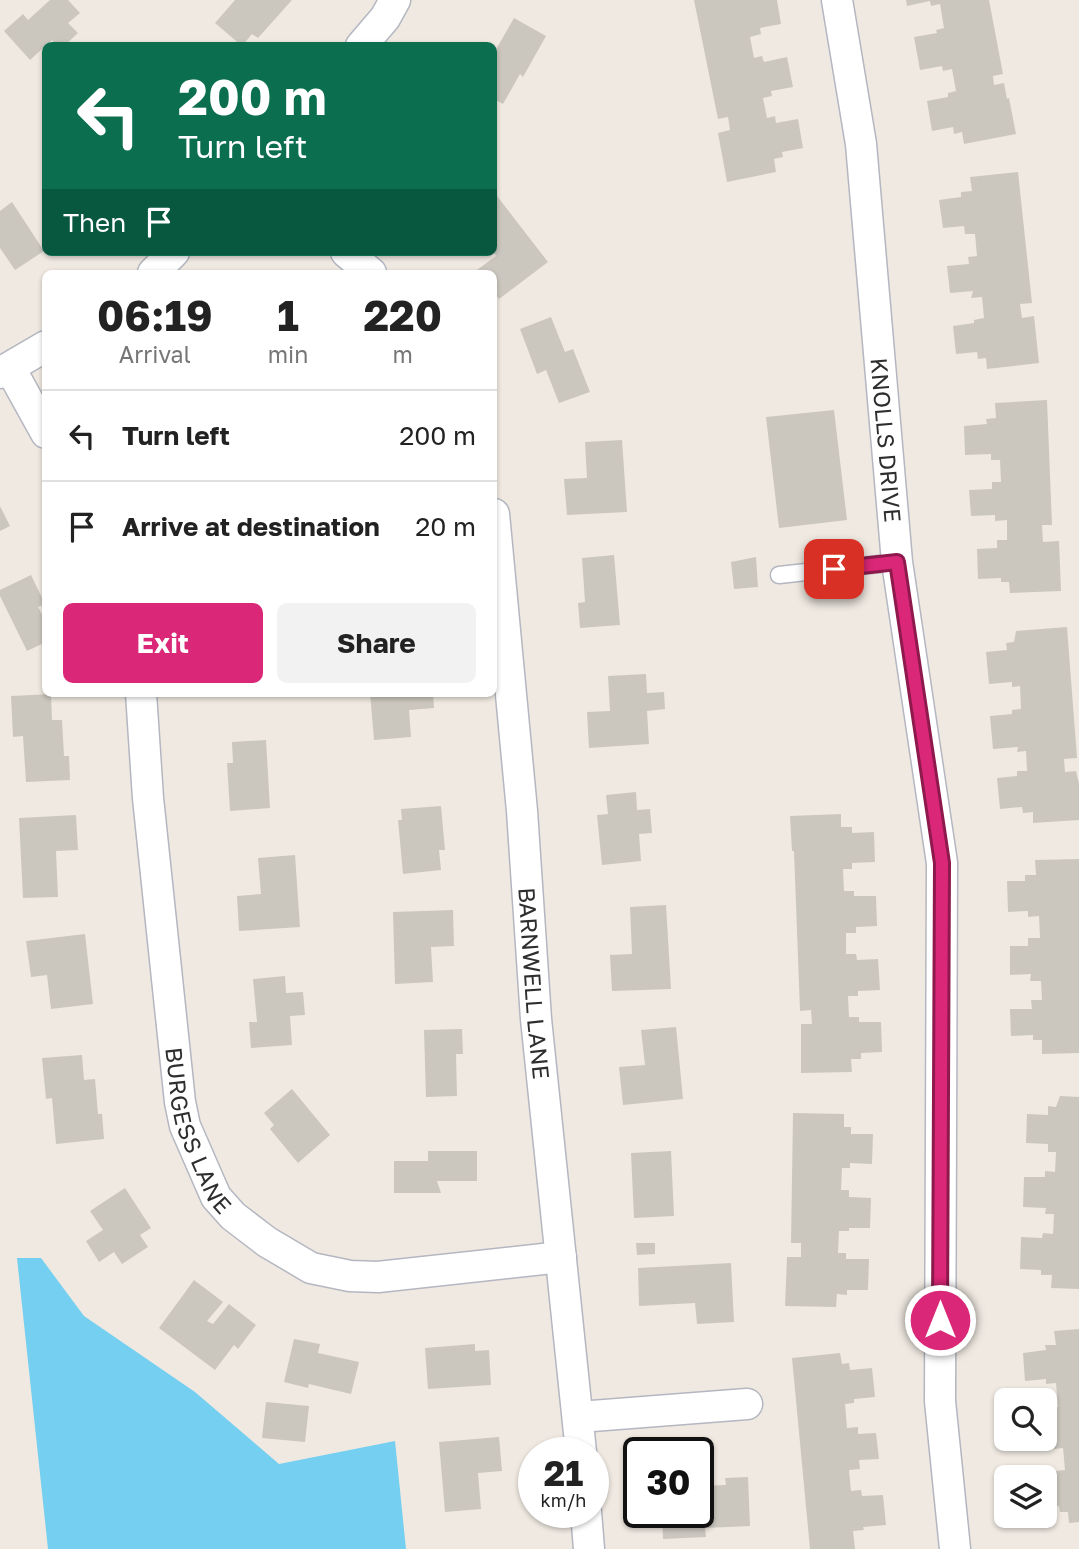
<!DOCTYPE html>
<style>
body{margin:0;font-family:"Golos Text",sans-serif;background:#f2f2f2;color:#222;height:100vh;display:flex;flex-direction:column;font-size:26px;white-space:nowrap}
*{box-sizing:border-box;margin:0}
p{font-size:23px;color:#767676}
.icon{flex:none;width:38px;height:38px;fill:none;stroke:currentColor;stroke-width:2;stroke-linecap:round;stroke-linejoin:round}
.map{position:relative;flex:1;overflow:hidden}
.details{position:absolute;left:42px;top:270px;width:455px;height:427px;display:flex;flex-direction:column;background:#fff;border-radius:10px;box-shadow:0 2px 5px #0004}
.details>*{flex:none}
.banner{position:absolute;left:42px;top:42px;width:455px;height:214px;border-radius:10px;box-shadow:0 2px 5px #0004;background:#0b6e4f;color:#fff;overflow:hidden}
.tools{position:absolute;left:994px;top:1388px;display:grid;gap:14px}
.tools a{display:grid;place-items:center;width:63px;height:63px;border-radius:10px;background:#fff;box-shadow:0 2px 5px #0004;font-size:35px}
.speed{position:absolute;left:518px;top:1437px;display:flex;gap:14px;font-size:35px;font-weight:700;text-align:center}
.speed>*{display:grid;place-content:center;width:91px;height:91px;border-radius:50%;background:#fff;box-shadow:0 2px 5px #0004;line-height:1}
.speed small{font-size:18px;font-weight:400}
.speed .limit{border:4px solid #111;border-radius:10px;background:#fff;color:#111}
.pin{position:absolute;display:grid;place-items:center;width:60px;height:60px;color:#fff;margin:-30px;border-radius:14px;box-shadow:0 4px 10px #0006}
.me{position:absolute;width:77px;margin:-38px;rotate:0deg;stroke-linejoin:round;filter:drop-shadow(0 0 5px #0008)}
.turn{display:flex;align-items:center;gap:24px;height:147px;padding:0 21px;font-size:32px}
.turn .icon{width:91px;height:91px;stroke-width:2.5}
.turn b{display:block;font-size:49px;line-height:60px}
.then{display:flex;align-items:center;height:66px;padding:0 21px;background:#0003;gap:14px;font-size:26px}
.eta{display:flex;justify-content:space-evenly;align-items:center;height:119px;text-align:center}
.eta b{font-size:42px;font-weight:700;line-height:49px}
.cta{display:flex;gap:14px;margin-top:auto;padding:14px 21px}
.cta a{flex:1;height:80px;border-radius:10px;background:#db2777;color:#fff;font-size:28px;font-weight:700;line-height:80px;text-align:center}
.cta a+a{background:#f2f2f2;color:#222}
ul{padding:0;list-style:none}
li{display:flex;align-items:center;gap:21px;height:91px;padding:0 21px;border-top:2px solid #e0e0e0}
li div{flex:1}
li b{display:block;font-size:26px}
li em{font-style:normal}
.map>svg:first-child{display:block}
.water{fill:#75cff0}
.building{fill:#cbc7bf}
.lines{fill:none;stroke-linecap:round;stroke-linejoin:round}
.service-casing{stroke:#b4b7c1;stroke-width:19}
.minor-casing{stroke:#b4b7c1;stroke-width:33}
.service{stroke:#fff;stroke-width:16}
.minor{stroke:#fff;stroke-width:30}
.route-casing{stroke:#8e194d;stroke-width:18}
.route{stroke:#db2777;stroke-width:12}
.labels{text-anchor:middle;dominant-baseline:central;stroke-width:7;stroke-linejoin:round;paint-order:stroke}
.street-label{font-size:23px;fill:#2e2e2e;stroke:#fff}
</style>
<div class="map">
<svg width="1079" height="1549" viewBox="0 0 1079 1549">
<rect width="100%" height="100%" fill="#efe9e1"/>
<polygon class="water" points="17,1258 41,1258 84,1316 195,1392 279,1464 395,1441 406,1549 48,1549"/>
<g class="building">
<polygon points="50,0 68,0 80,13 68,23 78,33 64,46 57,46 52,40 30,60 4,31 23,14 28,20"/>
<polygon points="235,0 292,0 258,38 252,34 242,46 215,23"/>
<polygon points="694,0 777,0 781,24 760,28 761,34 750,37 754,58 762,56 764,62 787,57 793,87 771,91 772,96 763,98 767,118 775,116 776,123 798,119 803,148 782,152 783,157 774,159 776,172 727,182 718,133 730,130 728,117 718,119"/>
<polygon points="906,0 989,0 1003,74 993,76 994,85 1004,83 1007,99 1009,98 1016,134 964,144 962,132 954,134 953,127 932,131 927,101 948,97 948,93 956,91 952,69 943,71 942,66 920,70 914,37 937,33 936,30 944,28 940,4 931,6 930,1 907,6"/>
<polygon points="514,18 546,36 523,77 520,74 503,104 494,99 494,53"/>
<polygon points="1018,172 1032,303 1020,304 1022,318 1034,316 1039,363 987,369 986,358 978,359 977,352 956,354 953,326 974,323 974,320 984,318 982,297 971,298 973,291 950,293 947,266 969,264 968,257 977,256 975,234 965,234 964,226 943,228 939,200 961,197 961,192 972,191 970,177"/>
<polygon points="497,196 548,262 499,299 494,292 494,273 479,273 477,270 496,256 494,252 494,199"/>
<polygon points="12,202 44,251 15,270 0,248 0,211"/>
<polygon points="551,317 565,352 573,349 590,392 559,403 546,370 537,374 520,329"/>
<polygon points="1047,400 1052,525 1042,525 1043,542 1059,541 1061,591 1010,593 1009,582 1001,582 1001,578 978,579 977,549 997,548 997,540 1007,540 1007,520 995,521 995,515 971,516 969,490 992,489 992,482 1001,482 1000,460 991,460 991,454 965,455 964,426 987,424 986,419 996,418 995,403"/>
<polygon points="834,410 847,520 779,528 766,417"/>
<polygon points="622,440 627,512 567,515 564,479 587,478 585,442"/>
<polygon points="0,506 10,526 0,531"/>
<polygon points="614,555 620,625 580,628 578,603 585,602 582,558"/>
<polygon points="756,557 758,587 734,589 731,562"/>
<polygon points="31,575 45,604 38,607 46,622 46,642 27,651 0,596 0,590"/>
<polygon points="1067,627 1077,758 1064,759 1065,772 1076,771 1079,784 1079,820 1033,823 1033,812 1023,813 1022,807 1000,809 997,778 1017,776 1017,771 1027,771 1026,751 1017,752 1018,747 993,749 990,716 1012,714 1012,710 1021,709 1020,686 1012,687 1012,682 989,684 986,652 1007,650 1006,643 1014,642 1016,631"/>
<polygon points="646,674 647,693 664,692 665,709 647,711 649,744 589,748 587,712 610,711 608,676"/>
<polygon points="218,693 251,693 251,695 218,697"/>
<polygon points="370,693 433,693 434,708 409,710 411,737 374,740"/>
<polygon points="51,694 52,720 62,720 64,756 69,756 70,780 26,782 23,736 13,737 11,696"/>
<polygon points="266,740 270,808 230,811 227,763 233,763 232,742"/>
<polygon points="636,792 637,810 650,809 652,833 639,834 641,861 602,865 597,815 608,814 606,795"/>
<polygon points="441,806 445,850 439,850 441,870 403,874 398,820 402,820 401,809"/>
<polygon points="841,814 841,827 852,827 852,833 874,832 875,862 852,863 852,869 843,869 844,891 854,891 854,896 876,896 877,926 856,927 856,933 846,933 846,954 856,954 857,960 878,959 880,990 858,991 858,996 848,996 849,1017 859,1017 859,1022 881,1022 882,1052 861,1053 861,1059 851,1059 852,1072 801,1073 801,1024 812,1024 811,1010 800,1011 794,851 792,851 790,816"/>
<polygon points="76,815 78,850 56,851 58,897 23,898 19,818"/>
<polygon points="295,855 300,927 239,931 237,896 261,894 258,858"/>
<polygon points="1079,859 1079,1053 1042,1054 1042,1040 1033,1040 1033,1035 1011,1036 1010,1009 1032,1009 1031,1000 1042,1000 1041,981 1030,981 1031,974 1010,975 1010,946 1028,946 1028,938 1040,938 1039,916 1028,917 1028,911 1008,912 1007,881 1025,881 1025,875 1036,875 1035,860"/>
<polygon points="666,905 671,989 612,991 610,955 632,954 630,907"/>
<polygon points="453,910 454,946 431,947 433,982 395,984 393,912"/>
<polygon points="85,934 93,1004 51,1009 47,975 31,977 26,941"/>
<polygon points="285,976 286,993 303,992 305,1015 290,1016 292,1045 251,1048 249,1022 257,1022 253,979"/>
<polygon points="676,1027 683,1099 623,1105 619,1067 645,1065 641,1030"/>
<polygon points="462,1029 463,1054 456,1054 457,1096 426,1097 424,1030"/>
<polygon points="82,1055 84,1080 95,1079 98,1114 102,1114 104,1139 56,1144 52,1098 46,1099 42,1058"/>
<polygon points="292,1089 330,1135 298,1163 270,1129 274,1125 264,1113"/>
<polygon points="1060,1096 1079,1097 1079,1289 1051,1288 1052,1275 1041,1275 1041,1270 1020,1269 1021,1237 1042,1238 1043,1233 1053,1234 1054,1214 1045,1214 1046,1208 1023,1207 1024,1177 1045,1177 1045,1171 1055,1172 1056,1152 1048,1152 1048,1144 1026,1143 1027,1114 1048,1115 1048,1106 1056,1107"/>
<polygon points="793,1113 844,1114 844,1127 851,1127 851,1134 873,1134 872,1164 850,1163 850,1168 842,1168 841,1190 849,1190 849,1197 871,1198 870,1228 849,1228 849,1231 839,1231 838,1253 846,1253 846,1259 869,1259 868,1290 847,1290 847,1295 837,1294 836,1307 785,1306 787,1257 801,1257 801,1243 791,1243"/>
<polygon points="428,1151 477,1151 477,1181 437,1181 441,1193 394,1193 394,1161 428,1161"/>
<polygon points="671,1151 674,1216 634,1218 631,1153"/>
<polygon points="125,1188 151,1228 140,1235 148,1247 122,1264 114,1252 99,1262 86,1241 103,1230 90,1211"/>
<polygon points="636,1243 655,1243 655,1254 637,1255"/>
<polygon points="731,1263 734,1322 697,1324 695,1303 639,1306 638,1268"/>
<polygon points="194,1280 223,1302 207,1321 213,1324 229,1304 256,1325 238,1349 234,1345 215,1370 159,1328"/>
<polygon points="1079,1329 1079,1522 1069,1523 1068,1512 1060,1512 1059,1506 1045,1507 1045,1477 1056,1476 1055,1471 1065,1470 1063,1448 1054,1449 1053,1443 1030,1445 1030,1438 1045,1438 1045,1414 1048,1414 1047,1408 1058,1407 1056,1383 1046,1384 1046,1379 1025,1381 1023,1353 1046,1350 1045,1345 1056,1345 1054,1331"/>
<polygon points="294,1339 320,1344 318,1353 359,1362 351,1394 309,1384 308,1388 284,1382"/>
<polygon points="475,1344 475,1351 489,1350 491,1385 428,1389 425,1348"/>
<polygon points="840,1353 842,1364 849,1363 850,1370 872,1368 875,1397 854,1399 854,1403 845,1404 847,1428 858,1427 858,1434 876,1433 879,1459 859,1460 860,1469 849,1470 851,1491 861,1490 862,1496 883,1495 886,1525 863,1527 864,1530 853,1531 855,1549 810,1549 792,1358"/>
<polygon points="266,1402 309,1406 305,1442 262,1438"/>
<polygon points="499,1437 502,1471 478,1473 481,1509 445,1512 439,1442"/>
<polygon points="748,1477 750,1526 705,1528 706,1537 663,1539 662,1512 698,1512 698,1486 726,1485 725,1478"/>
</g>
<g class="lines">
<g class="service-casing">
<polyline id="service" points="779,575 897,562"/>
</g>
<g class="minor-casing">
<g id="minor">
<path id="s1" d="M837,0l24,144 36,418 45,301 -2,538 15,148"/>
<polyline points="361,46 385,18 395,0"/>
<polyline points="346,252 371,273"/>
<polyline points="153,273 174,252"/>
<polyline points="10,368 46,433"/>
<polyline points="0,373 46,346"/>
<path id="s2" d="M494,514l28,297 14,208 45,433"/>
<path id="s3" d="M141,693l7,105 32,304 5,24 31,71 17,19 34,26 44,26 39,8 28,1 183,-20"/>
<polyline points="579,1417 747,1404"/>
<polyline points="586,1512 589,1549"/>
</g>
</g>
<use href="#service" class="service"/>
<use href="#minor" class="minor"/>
</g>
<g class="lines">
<g class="route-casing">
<polyline id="route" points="834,569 897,562 942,863 940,1320"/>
</g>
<use href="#route" class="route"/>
</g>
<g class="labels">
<g class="street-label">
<text stroke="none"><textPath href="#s1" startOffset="443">KNOLLS DRIVE</textPath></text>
<text stroke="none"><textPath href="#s2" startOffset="471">BARNWELL LANE</textPath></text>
<text stroke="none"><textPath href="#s3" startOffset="443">BURGESS LANE</textPath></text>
</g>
</g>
</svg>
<div class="tools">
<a><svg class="icon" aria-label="search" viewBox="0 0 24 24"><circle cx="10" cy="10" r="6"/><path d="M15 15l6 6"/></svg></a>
<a><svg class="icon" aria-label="layers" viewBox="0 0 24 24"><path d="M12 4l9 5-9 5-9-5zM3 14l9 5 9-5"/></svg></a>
</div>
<div class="speed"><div>21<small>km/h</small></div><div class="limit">30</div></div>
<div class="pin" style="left:834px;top:569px;background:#d93025"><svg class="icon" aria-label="arrive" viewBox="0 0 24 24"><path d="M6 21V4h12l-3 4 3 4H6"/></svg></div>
<svg class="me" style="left:940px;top:1320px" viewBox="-20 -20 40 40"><circle r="17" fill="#db2777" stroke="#fff" stroke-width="3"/><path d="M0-11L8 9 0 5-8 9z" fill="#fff"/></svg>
<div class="banner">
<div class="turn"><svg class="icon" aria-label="left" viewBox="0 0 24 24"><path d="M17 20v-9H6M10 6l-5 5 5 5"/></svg><div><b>200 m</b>Turn left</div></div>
<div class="then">Then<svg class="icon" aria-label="arrive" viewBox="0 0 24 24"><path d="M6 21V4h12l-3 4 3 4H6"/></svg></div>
</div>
<section class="details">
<div class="eta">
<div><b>06:19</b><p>Arrival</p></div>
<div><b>1</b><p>min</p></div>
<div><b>220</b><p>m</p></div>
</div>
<ul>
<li><svg class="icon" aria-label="left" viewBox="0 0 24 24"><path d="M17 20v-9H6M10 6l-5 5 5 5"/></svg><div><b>Turn left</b></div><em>200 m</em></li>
<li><svg class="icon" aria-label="arrive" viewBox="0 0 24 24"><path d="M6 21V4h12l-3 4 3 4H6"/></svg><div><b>Arrive at destination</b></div><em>20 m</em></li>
</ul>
<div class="cta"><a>Exit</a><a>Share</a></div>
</section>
</div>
